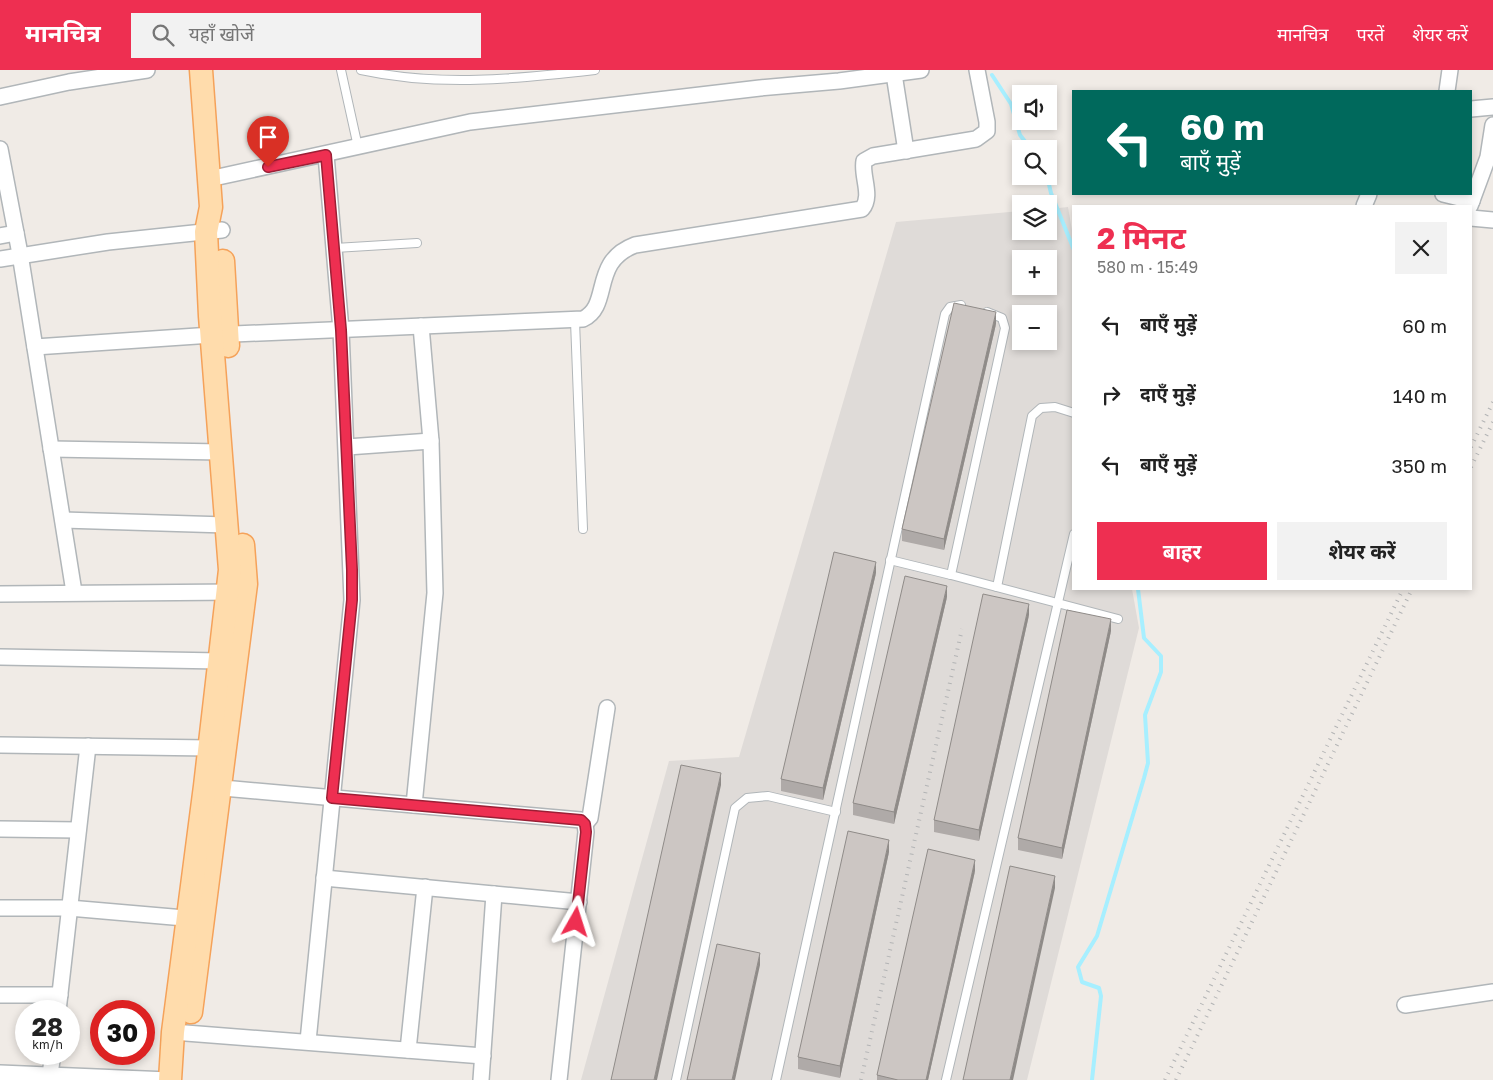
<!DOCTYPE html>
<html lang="hi">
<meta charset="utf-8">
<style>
body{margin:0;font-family:"Golos Text","Noto Sans Devanagari",sans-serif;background:#f2f2f2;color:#222;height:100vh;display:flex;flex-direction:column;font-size:19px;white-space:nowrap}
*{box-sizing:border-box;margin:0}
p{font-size:16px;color:#767676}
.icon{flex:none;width:28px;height:28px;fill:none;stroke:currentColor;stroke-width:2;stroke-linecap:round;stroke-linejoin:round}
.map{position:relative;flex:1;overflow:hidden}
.panel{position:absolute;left:1072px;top:135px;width:400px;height:385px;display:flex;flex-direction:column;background:#fff;border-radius:0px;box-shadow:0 2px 8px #0003}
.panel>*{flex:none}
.banner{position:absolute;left:1072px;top:20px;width:400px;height:105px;border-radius:0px;box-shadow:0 2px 8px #0003;background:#00695c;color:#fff;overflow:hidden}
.buttons{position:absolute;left:1012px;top:15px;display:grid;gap:10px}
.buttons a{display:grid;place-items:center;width:45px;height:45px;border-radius:0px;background:#fff;box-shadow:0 2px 8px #0003;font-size:25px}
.speed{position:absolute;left:15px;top:930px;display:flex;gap:10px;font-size:25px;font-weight:700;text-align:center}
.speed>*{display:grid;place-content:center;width:65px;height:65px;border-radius:50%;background:#fff;box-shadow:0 2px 8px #0003;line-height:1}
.speed small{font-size:12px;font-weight:400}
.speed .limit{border:8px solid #d22;background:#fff;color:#111}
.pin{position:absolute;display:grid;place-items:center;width:42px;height:42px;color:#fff;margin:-51px -21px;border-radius:50% 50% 50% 0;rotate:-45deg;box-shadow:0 0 5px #0007}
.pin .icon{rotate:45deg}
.me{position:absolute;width:55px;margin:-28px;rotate:6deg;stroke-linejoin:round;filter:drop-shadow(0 0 4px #0008)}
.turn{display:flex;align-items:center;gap:18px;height:105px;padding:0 25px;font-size:22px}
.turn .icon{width:65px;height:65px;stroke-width:2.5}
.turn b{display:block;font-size:35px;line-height:42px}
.round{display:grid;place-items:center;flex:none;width:52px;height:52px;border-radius:0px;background:#f2f2f2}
.summary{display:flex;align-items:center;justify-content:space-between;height:85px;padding:0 25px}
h1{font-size:30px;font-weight:700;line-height:38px;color:#ee2f51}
.button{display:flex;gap:10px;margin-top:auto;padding:10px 25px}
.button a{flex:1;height:58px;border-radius:0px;background:#ee2f51;color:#fff;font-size:20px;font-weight:700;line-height:58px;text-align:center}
.button a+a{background:#f2f2f2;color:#222}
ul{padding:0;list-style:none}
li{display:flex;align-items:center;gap:15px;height:70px;padding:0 25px}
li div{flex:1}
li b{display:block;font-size:19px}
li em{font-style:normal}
header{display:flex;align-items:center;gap:30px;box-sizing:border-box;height:70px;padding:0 25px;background:#ee2f51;color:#fff}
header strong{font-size:24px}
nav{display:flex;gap:28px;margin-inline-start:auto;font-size:18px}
.search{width:350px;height:45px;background:#f2f2f2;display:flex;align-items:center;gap:12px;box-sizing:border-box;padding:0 18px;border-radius:0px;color:#767676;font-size:19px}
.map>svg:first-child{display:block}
.industrial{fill:#dfdbd8;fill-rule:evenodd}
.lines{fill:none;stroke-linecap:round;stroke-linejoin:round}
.stream{stroke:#a7efff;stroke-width:4}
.service-casing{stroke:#b1b6b9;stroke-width:10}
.minor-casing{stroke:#b1b6b9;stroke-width:18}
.primary-casing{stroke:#f5a25a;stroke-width:25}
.service{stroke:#fff;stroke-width:8}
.minor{stroke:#fff;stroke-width:15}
.primary{stroke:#ffdcac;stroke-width:22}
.rail{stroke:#b3b4b5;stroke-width:4;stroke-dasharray:1 6;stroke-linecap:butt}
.wall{fill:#afaaa8}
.shaded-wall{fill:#8f8b88}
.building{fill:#ccc6c3;stroke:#8f8b88}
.route-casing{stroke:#9b1f35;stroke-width:12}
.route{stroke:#ee2f51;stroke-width:9}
</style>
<header>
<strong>मानचित्र</strong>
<div class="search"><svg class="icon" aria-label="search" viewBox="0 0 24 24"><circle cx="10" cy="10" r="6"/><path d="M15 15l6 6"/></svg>यहाँ खोजें</div>
<nav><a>मानचित्र</a><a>परतें</a><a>शेयर करें</a></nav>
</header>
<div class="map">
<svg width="1493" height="1010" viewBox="0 0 1493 1010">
<rect width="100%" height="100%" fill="#f0ebe6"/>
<path class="industrial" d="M1068,137l6,35v347h58l7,39 -112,452h-446l88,-319 70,-4 157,-535 125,-11v20h28v-22zM1021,189h28v27h-28zM1021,244h28v27h-28z"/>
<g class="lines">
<g class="stream">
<polyline points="992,5 1011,34 1020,65 1031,79"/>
<polyline points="1047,106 1051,123 1074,180"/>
<polyline points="1092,1010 1101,926 1099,918 1082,912 1078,897 1097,866 1144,708 1148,693 1145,645 1161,602 1161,586 1144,568 1138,519"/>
</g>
<g class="service-casing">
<g id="service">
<polyline points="341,0 358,77"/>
<path d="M361,0c77,17 156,9 234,0"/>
<polyline points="335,178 417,173"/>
<polyline points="987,242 1002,248 1005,258 951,505 1118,549"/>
<polyline points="575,251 583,459"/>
<polyline points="890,490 951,505"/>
<polyline points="997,517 1032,346 1041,338 1055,337 1074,343"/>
<polyline points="676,1010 735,738 747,728 768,726 836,742"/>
<polyline points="776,1010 945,244 950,237 961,235"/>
<polyline points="946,1010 1074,464"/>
</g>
</g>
<g class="minor-casing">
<g id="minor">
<polyline points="894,4 906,81"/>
<polyline points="1447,21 1450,0"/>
<polyline points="0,27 69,12 147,0"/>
<polyline points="1471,39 1493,37"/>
<polyline points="0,79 20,184 74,522"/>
<polyline points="209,109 470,52 760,18 839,11 921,0"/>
<polyline points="1443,124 1472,131"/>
<polyline points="1364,136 1369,124"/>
<polyline points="1470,136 1488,87 1493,55"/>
<polyline points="1471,148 1493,150"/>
<polyline points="0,166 16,163"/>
<polyline points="0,189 108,172 222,160"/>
<path d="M35,277l177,-12 371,-16c29,-14 7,-57 52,-74l227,-36c11,-13 -1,-33 2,-48l9,-5 103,-17 11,-8v-9l-10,-52"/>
<polyline points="347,377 431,371"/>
<polyline points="51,379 221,382"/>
<polyline points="63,450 226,455"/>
<polyline points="0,524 236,522"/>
<polyline points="0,587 220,591"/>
<polyline points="0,675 209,678"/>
<polyline points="212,717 581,750 585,754 586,762 559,1010"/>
<polyline points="414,735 435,523 431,371 421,256"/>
<polyline points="585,754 590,748 607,638"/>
<polyline points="0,759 78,760"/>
<polyline points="324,808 579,832"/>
<polyline points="0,838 69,838 196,849"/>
<polyline points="0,925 60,925"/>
<polyline points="1405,935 1493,922"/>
<polyline points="58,941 88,676"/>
<polyline points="173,962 483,986"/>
<polyline points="308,971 352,530 341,260 326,85"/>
<polyline points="408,980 425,817"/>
<polyline points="0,1003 169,1010"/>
<polyline points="50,1004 53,984"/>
<polyline points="481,1010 494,824"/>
</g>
</g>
<g class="primary-casing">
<g id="primary">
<polyline points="223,191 228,276"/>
<polyline points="191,942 246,514 243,475"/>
<polyline points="170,1010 173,962 205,716 230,500 210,246 206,162 211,137 201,0"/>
</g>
</g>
<use href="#service" class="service"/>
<use href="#minor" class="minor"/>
<use href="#primary" class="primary"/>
<g class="rail">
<polyline points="1471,377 1493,332"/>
<polyline points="1471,397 1493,352"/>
<polyline points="861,1010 962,559"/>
<polyline points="1165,1010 1403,519"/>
<polyline points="1176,1010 1412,519"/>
</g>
</g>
<g class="wall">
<polygon points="996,254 944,480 902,471 902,459"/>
<polygon points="876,503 823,730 781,721 781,709"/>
<polygon points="947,527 894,754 853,745 853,733"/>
<polygon points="1029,545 979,771 934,762 934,750"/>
<polygon points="1111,561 1062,789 1018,780 1018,768"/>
<polygon points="889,782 840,1008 798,999 798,987"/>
<polygon points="975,801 928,1010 877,1010 877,1005"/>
</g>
<g class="shaded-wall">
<polygon points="996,242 996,254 944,480 944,469"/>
<polygon points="876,492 876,503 823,730 823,718"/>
<polygon points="947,516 947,527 894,754 894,742"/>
<polygon points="1029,534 1029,545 979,771 979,760"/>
<polygon points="1111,549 1111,561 1062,789 1062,778"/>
<polygon points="721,703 721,715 657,1010 654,1010"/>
<polygon points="889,770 889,782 840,1008 840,996"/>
<polygon points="975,790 975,801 928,1010 926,1010"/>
<polygon points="1055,806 1055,818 1013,1010 1010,1010"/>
<polygon points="760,883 760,895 735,1010 732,1010"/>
</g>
<g class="building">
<polygon points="954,233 996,242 944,469 902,459"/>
<polygon points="834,482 876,492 823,718 781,709"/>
<polygon points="905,506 947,516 894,742 853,733"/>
<polygon points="983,524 1029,534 979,760 934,750"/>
<polygon points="1067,540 1111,549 1062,778 1018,768"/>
<polygon points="681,695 721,703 654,1010 611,1010"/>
<polygon points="848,761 889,770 840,996 798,987"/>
<polygon points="928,779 975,790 926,1010 898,1010 877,1005"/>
<polygon points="1010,796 1055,806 1010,1010 963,1010"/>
<polygon points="717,874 760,883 732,1010 687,1010"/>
</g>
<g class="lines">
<g class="route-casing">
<polyline id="route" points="268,97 326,85 341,260 352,500 352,530 332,728 581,750 585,754 586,762 576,852"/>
</g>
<use href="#route" class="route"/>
</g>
</svg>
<div class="buttons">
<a><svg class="icon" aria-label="sound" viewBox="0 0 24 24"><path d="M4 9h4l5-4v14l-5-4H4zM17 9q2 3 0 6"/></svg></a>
<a><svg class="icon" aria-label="search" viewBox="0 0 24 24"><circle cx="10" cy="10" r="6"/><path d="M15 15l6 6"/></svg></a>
<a><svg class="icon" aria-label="layers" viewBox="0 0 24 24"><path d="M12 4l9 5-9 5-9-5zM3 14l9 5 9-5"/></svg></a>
<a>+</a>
<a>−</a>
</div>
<div class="speed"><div>28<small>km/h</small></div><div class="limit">30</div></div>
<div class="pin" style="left:268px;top:97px;background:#d93025"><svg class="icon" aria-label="arrive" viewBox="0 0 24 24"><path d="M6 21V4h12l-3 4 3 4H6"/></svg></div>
<svg class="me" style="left:576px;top:852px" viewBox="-20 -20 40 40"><path d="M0-17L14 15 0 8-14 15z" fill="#ee2f51" stroke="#fff" stroke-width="4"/></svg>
<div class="banner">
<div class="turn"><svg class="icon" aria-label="left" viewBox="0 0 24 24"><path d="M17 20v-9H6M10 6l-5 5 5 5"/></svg><div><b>60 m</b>बाएँ मुड़ें</div></div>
</div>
<section class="panel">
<div class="summary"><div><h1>2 मिनट</h1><p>580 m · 15:49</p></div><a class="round"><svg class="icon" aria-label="close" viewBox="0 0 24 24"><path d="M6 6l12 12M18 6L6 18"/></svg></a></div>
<ul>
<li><svg class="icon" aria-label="left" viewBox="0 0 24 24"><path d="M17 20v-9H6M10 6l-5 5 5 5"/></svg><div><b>बाएँ मुड़ें</b></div><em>60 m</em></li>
<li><svg class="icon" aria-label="right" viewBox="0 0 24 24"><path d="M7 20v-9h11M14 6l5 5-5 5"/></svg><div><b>दाएँ मुड़ें</b></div><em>140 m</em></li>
<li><svg class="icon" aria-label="left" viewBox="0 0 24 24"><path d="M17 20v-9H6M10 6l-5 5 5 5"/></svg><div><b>बाएँ मुड़ें</b></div><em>350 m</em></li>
</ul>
<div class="button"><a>बाहर</a><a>शेयर करें</a></div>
</section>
</div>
